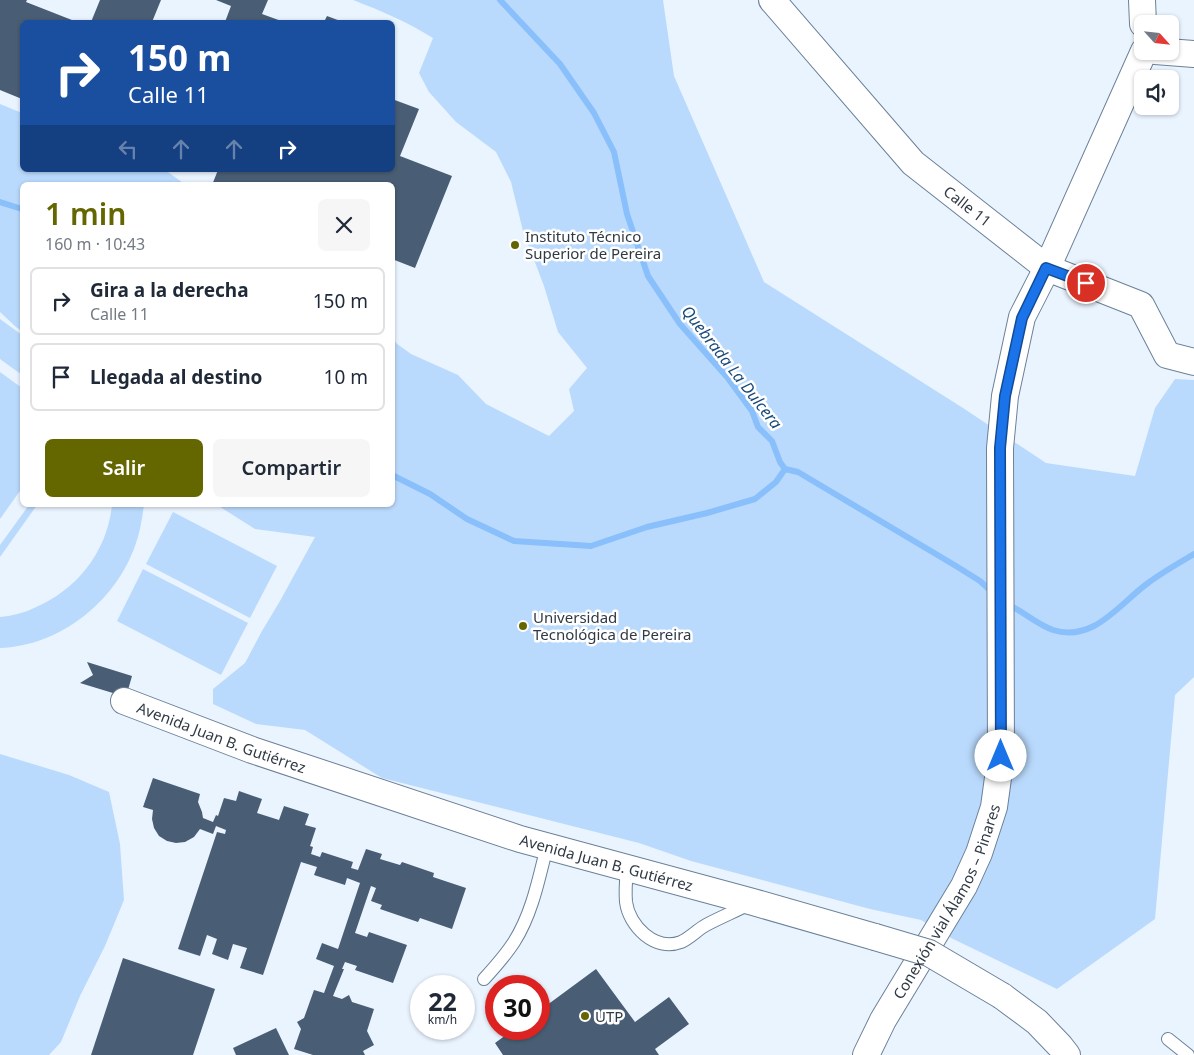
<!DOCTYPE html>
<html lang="es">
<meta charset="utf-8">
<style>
body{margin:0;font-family:"Noto Sans",sans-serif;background:#f6f6f7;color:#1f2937;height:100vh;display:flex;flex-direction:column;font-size:19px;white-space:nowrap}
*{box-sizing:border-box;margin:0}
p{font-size:16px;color:#747a83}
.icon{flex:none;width:28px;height:28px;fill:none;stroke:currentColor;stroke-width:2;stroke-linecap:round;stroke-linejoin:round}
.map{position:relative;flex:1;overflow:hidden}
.details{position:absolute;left:20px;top:182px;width:375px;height:325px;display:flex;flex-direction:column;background:#fff;border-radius:8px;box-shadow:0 1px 4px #0004}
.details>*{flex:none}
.hud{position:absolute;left:20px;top:20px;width:375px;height:152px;border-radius:8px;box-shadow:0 1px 4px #0004;background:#1a4fa0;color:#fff;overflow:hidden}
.needle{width:32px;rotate:117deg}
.buttons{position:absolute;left:1134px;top:15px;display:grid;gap:10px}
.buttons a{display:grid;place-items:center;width:45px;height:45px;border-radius:8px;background:#fff;box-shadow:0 1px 4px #0004;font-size:25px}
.speed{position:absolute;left:410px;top:975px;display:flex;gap:10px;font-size:25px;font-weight:700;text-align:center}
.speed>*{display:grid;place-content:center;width:65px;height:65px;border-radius:50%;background:#fff;box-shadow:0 1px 4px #0004;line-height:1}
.speed small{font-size:12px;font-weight:400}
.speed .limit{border:8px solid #d22;background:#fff;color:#111}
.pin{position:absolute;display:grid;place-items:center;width:42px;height:42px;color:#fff;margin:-21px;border:2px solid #fff;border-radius:50%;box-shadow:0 1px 5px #0007}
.me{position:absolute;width:55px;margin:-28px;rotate:0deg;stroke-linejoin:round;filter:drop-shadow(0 0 4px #0008)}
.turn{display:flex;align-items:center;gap:18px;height:105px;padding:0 25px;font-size:22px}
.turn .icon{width:65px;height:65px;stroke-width:2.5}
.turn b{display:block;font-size:35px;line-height:42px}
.lanes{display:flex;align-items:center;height:48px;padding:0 25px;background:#0003;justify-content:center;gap:25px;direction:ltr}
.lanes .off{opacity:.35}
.round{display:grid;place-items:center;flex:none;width:52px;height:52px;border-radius:8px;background:#f6f6f7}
.head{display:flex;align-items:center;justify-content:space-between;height:85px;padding:0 25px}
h1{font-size:30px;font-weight:600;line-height:38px;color:#646600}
.button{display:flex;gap:10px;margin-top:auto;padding:10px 25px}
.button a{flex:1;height:58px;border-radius:8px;background:#646600;color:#fff;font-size:20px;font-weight:600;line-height:58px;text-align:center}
.button a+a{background:#f6f6f7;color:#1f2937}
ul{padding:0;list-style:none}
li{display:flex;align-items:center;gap:15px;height:68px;margin:0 10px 8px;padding:0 15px;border:2px solid #e0e1e3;border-radius:8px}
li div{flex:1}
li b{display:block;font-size:19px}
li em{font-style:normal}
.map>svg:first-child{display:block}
.green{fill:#badafd}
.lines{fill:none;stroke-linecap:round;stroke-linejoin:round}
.stream{stroke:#89bffa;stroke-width:6}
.building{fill:#495e74}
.service-casing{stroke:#6b8198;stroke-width:14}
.minor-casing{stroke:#6b8198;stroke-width:28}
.service{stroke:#fff;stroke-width:12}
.minor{stroke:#fff;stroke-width:26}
.minor-bridge-casing{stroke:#6b8198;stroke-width:28;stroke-linecap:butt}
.minor-bridge{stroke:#fff;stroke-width:26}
.route-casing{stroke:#114b97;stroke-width:12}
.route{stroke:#1a73e8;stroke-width:9}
.poi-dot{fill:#646600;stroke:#fff;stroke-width:2}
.labels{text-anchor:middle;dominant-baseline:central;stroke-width:5;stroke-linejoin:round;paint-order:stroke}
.street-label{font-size:15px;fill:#303a44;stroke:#fff}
.poi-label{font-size:15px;fill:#303a44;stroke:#fff;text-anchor:start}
.water-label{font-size:16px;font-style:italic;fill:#194a78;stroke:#fff}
</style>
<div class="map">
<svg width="1194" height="1055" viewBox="0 0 1194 1055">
<rect width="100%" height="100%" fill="#eaf4ff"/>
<g class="green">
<path d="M353,0h310l11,76 90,206 199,126 83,55 89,13 20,-68 20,-29 19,1v297l-19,18 -20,224 -98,70 -106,-51 -30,-18 -51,-11 -179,-48 -52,-18 -257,-65 -77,-48 -49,-6 -43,-20v-15l32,-26 17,-32 18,-30 35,-64 -60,-8 -38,-24h175l1,-167 3,5 15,11 47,21 28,29 63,32 25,-25 -5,-22 18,-21 -29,-36 -14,-46 -21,-55 -12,-49 -15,-30 -40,-30 -27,-30 -10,-19 14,-35c-26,-16 -51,-27 -80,-38z"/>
<polygon points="0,104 22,113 22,170 165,170 186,185 22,185 22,331 16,327 0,312"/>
<polygon points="0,319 22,335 22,375 0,359"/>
<polygon points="0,372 22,388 22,488 0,519"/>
<polygon points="29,505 37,505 0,557 0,545"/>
<path d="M112,505h32c-2,14 -4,28 -9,41 -20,56 -75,100 -135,102v-31c11,-1 24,-4 34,-9 43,-18 73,-56 78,-103z"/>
<polygon points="173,512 277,566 250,618 146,564"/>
<polygon points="143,569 248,623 221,675 117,621"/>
<polygon points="0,754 69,775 109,792 120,844 124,900 105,946 80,996 61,1042 49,1055 0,1055"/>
</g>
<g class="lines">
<g class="stream">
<polyline points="500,0 560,64 594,113 614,152 627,214 648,276 680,324 727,377 752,411 758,427 772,441 780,462 785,469 798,472 956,566 980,581 993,593"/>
<polyline points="0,202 22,209"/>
<polyline points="392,475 430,494 467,519 514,541 591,546 647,527 707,513 755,499 776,482 785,469"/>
<path d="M1007,604c16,7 29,20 46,26 41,13 67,-27 95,-47 15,-11 31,-20 46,-29"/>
</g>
</g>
<g class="building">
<polygon points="0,0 27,0 26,2 77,22 22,22 22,99 0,90"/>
<polygon points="100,0 161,0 152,22 91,22"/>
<polygon points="216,0 268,0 262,14 284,22 225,22 231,6"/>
<polygon points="327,16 343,22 324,22"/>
<polygon points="392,99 419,109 400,156 452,176 415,268 392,259 392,185 212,185 218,170 392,170"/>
<polygon points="87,662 132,676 126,697 80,683 93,675"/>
<polygon points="153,778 200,794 198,802 202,812 203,818 213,822 216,815 218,816 224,798 236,801 239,791 262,799 257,813 279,820 284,806 309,814 305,825 316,828 310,846 313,847 311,854 320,857 322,852 353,862 351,868 358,870 366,849 382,854 380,859 400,865 402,862 434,873 433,877 466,888 452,929 420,918 418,922 380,909 382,905 371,901 376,888 371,886 355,933 367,937 369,932 407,945 393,983 355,970 357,966 345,962 342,969 344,969 333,996 342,999 349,995 352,1002 374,1009 367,1031 374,1045 363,1051 365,1055 313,1055 294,1049 301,1029 297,1022 304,1018 314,990 324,993 334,966 316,959 322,943 338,949 360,883 347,878 345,885 314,875 317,867 301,862 263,975 240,968 247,948 233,944 228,960 212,954 217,939 207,935 200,956 178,949 217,832 225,834 226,830 216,826 213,834 200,829 194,837 185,842 176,843 167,841 159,836 154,828 152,819 153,810 143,807"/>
<polygon points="123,958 215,989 193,1055 91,1055"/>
<polygon points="596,969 635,1022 669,997 689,1024 655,1049 659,1055 503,1055 495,1043 514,1029 539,1029 539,1011"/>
<polygon points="276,1028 289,1055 236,1055 233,1048"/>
</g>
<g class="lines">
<g class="service-casing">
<g id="service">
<path d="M627,868c-1,11 -2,23 -1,34 3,24 29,50 55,40 9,-4 16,-12 25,-17 15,-8 30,-14 45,-22"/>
<path d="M484,979c11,-12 21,-23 30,-37 18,-28 25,-64 33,-96"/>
<polyline points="1168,1039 1188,1055"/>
</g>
</g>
<g class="minor-casing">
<g id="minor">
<path id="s1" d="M772,0l141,163 134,105 94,37 26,50 27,7"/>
<polyline points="1142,0 1143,24"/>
<polyline points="1155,51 1194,54"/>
<path id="s2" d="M124,701l128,49 268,89 233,63 122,35"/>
<polyline points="1002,996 1037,1022 1060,1046 1067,1055"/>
<path id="s3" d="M866,1055l17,-35 81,-134 15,-33 15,-46 7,-51 -1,-308 5,-52 17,-79 25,-49 97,-217"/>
</g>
</g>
<use href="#service" class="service"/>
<use href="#minor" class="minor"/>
<g class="minor-bridge-casing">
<polyline id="minor-bridge" points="875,937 929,953 1002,996"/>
</g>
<use href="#minor-bridge" class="minor-bridge"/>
</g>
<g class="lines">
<g class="route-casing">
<polyline id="route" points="1001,756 1000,448 1005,396 1022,318 1046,268 1086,283"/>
</g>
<use href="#route" class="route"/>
</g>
<g class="poi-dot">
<circle cx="515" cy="245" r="5"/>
<circle cx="523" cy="626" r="5"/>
<circle cx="585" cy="1016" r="5"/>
</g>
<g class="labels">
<g class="street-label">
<text stroke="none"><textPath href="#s1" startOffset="285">Calle 11</textPath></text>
<text stroke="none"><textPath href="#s2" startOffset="104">Avenida Juan B. Gutiérrez</textPath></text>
<text stroke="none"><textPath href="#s2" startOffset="509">Avenida Juan B. Gutiérrez</textPath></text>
<text stroke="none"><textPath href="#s3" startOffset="174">Conexión vial Álamos – Pinares</textPath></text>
</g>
<g class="poi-label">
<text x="525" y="236">Instituto Técnico<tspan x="525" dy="17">Superior de Pereira</tspan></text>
<text x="533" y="617">Universidad<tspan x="533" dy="17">Tecnológica de Pereira</tspan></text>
<text x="595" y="1016">UTP</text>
</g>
<g class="water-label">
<text transform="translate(732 367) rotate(52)">Quebrada La Dulcera</text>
</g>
</g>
</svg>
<div class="buttons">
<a><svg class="needle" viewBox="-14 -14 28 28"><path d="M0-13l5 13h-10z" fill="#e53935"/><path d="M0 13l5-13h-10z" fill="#747a83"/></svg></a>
<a><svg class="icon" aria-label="sound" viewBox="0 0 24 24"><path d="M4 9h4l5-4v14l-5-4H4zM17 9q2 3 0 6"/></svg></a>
</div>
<div class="speed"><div>22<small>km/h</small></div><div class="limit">30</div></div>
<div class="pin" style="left:1086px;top:283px;background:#d93025"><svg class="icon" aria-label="arrive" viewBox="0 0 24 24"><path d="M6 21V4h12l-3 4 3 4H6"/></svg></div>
<svg class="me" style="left:1001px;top:756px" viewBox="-20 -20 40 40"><circle r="19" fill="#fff"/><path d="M0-13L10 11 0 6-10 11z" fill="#1a73e8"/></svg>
<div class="hud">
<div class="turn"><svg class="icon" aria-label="right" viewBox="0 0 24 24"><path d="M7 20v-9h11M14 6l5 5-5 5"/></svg><div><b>150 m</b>Calle 11</div></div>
<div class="lanes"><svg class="icon off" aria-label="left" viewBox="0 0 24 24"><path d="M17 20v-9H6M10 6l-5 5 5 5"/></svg><svg class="icon off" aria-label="ahead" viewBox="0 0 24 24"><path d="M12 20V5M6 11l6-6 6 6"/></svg><svg class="icon off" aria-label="ahead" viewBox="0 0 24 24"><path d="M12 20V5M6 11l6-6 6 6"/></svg><svg class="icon" aria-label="right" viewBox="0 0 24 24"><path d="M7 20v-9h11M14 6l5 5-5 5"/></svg></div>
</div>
<section class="details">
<div class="head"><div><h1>1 min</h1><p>160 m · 10:43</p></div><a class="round"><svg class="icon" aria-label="close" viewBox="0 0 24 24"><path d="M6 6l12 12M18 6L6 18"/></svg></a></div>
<ul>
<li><svg class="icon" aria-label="right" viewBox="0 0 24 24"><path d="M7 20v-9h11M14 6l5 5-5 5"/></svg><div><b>Gira a la derecha</b><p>Calle 11</p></div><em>150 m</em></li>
<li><svg class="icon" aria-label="arrive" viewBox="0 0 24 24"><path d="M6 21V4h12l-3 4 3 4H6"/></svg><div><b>Llegada al destino</b></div><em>10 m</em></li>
</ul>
<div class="button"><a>Salir</a><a>Compartir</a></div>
</section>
</div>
